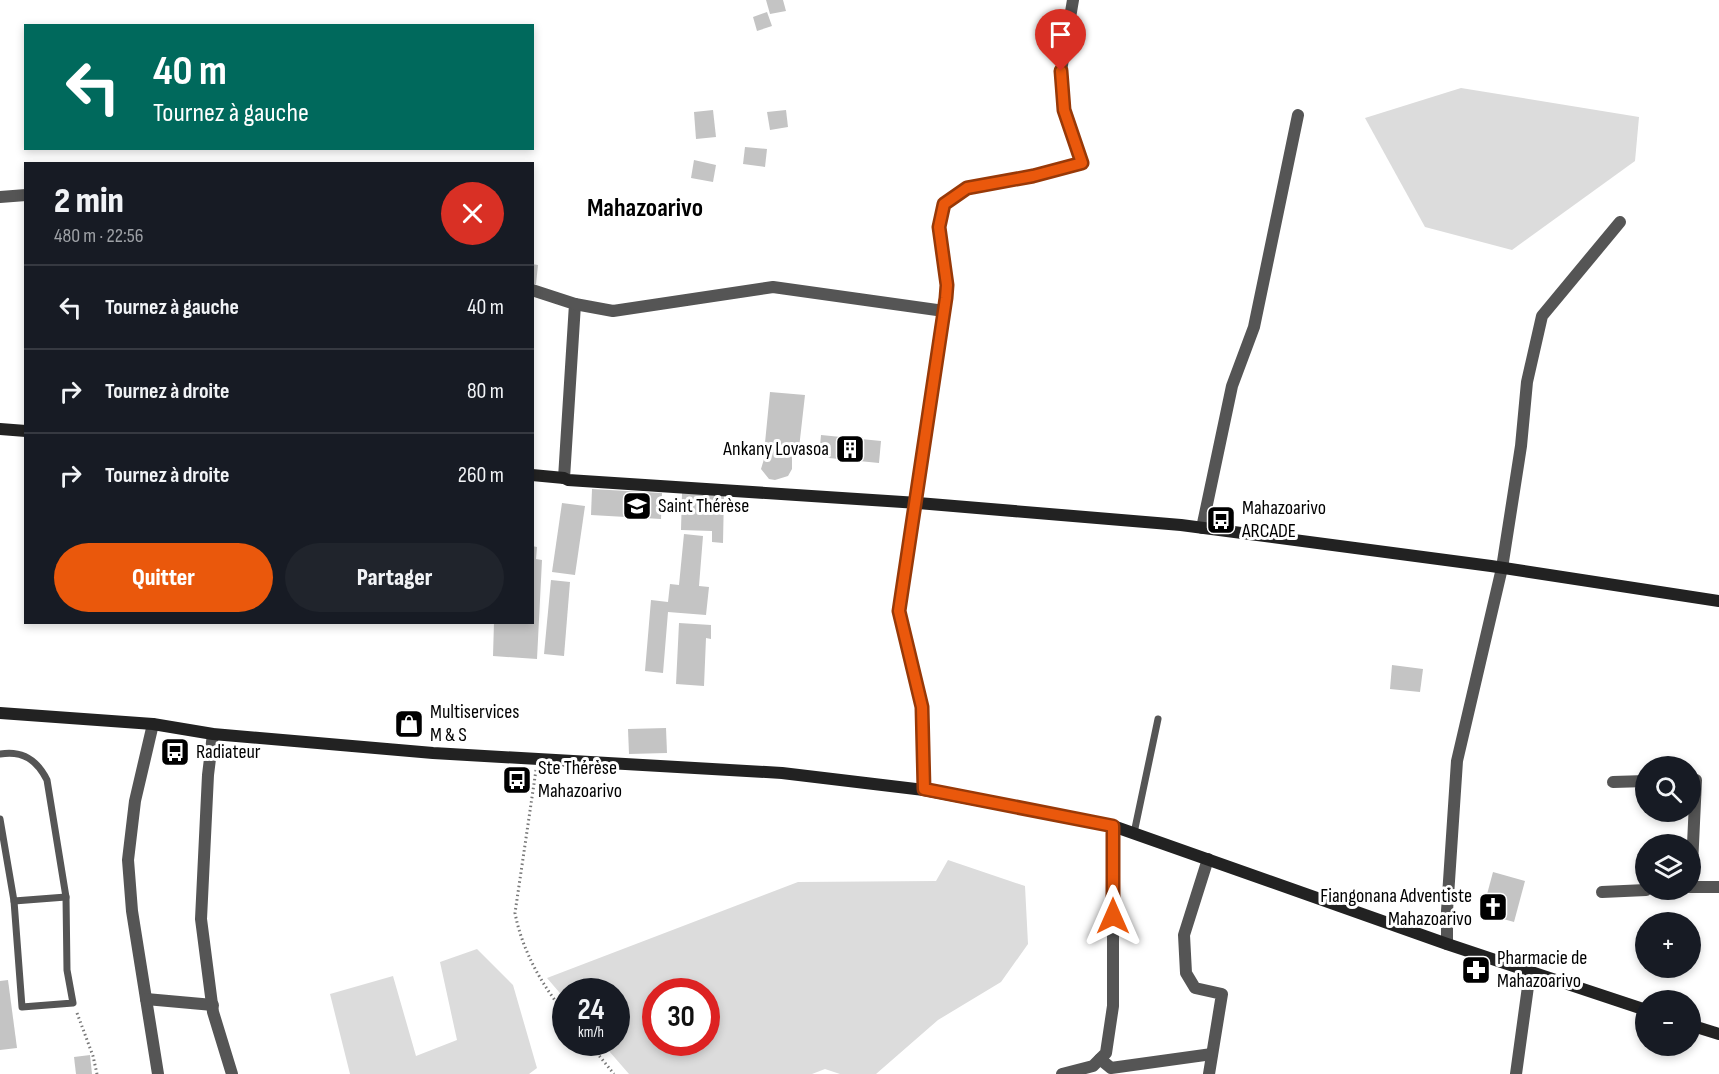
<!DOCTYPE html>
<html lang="fr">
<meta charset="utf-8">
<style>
body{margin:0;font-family:"Sofia Sans Condensed",sans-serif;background:#20242c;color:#f1f3f6;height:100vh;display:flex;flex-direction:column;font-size:22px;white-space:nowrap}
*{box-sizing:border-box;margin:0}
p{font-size:20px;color:#9ea1a6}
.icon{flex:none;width:33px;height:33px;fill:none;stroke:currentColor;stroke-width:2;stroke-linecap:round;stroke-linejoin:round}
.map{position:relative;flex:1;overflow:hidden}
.details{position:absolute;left:24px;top:162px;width:510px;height:462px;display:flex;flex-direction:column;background:#171b24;border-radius:0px;box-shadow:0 3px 9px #0003}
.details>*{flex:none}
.hud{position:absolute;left:24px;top:24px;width:510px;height:126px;border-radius:0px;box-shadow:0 3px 9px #0003;background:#00695c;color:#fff;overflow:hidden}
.fabs{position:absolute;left:1635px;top:756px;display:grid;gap:12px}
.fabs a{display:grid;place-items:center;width:66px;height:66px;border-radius:50%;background:#171b24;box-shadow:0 3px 9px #0003;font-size:30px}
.speed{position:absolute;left:552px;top:978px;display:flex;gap:12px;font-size:30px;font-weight:700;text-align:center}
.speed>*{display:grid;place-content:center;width:78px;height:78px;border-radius:50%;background:#171b24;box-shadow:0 3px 9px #0003;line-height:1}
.speed small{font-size:15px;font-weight:400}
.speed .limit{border:9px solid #d22;background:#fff;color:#111}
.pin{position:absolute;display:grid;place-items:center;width:51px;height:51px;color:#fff;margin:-62px -26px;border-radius:50% 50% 50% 0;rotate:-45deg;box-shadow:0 0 6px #0007}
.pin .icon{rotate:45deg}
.me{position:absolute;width:66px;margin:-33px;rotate:0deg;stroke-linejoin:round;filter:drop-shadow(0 0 4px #0008)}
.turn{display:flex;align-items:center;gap:21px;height:126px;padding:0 30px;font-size:27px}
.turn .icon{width:78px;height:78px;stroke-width:2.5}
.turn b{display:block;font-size:42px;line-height:51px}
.round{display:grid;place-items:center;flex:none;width:63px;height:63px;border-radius:32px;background:#20242c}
.headline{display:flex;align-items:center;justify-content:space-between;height:102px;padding:0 30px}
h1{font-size:36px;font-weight:800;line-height:45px}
.button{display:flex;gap:12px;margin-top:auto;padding:12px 30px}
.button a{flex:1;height:69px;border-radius:36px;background:#ea580c;color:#fff;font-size:24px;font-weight:800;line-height:69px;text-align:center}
.button a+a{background:#20242c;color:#f1f3f6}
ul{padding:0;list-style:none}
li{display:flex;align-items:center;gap:18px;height:84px;padding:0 30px;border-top:2px solid #363941}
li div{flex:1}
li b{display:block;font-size:22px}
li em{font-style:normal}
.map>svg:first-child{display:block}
.green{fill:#dcdcdc;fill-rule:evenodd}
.building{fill:#c4c4c4}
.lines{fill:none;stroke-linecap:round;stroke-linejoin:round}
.path{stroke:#777;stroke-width:3;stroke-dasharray:1.5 3;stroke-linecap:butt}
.lane{stroke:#555;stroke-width:7}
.street{stroke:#555;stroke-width:12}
.secondary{stroke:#222;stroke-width:12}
.route-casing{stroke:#983908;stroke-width:15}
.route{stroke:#ea580c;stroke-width:10}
.labels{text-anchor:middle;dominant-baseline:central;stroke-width:6;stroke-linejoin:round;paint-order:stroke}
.poi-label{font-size:20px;fill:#000;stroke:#fff;text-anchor:start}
.district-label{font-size:26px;font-weight:bold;fill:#000;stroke:#fff}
</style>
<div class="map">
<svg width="1719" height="1074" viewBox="0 0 1719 1074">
<rect width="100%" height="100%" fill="#fff"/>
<g class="green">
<polygon points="1461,88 1639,117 1635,161 1512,250 1425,227 1365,118"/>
<path d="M948,860l77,26 3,58 -27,38 -63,38 -62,54h-36l-15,-5 -13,5h-183l-27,-31 14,-1v-50h-50l-1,7 -18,-21 251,-96 138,-1zM656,992h50v50h-50z"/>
<polygon points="477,949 513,985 537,1068 529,1074 350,1074 330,994 393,976 416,1056 457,1040 440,962"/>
</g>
<g class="building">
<polygon points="766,0 783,0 786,11 770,14"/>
<polygon points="767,12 772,26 757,31 753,17"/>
<polygon points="713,110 716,137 696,139 694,112"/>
<polygon points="786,110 788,127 770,130 767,112"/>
<polygon points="745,147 767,149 765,167 743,164"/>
<polygon points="694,160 716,165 713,182 691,178"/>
<polygon points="532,264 538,265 536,284 532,284"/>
<polygon points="770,392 805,395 798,457 792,456 792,469 788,476 775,480 769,479 761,469 764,459 770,455 764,453"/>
<polygon points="821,435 881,441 879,463 819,457"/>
<polygon points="592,489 662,493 661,519 591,515"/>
<polygon points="682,493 724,494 723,543 712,542 712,531 681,530"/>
<polygon points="562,503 585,506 575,575 552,572"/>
<polygon points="684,534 703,536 699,586 709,587 706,615 668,612 663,673 645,671 651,600 668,602 670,584 679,585"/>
<polygon points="532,546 537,547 536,559 542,560 537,659 493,656 494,622 532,622"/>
<polygon points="551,580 570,582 564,656 544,654"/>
<polygon points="679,623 711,625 711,639 706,638 704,686 676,684"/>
<polygon points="1392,665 1423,669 1420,692 1390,689"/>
<polygon points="666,728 667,753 629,754 628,729"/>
<polygon points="1493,872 1525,881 1514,922 1482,913"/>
<polygon points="8,980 17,1048 0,1050 0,981"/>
<polygon points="90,1055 92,1074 76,1074 74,1057"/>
</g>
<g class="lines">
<g class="path">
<path d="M536,770l-21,143c7,37 27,73 51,101"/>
<polyline points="77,1013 93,1056 97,1074"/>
<polyline points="588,1042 614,1074"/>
</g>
<g class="lane">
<path d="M0,754c23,-4 37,6 47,26l19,117 1,73 6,33 -51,4 -8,-106 -14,-82"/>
<polyline points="1134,833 1158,719"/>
<polyline points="14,901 66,897"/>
</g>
<g class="street">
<polyline points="0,197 26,195"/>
<polyline points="532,290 575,304 564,478"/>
<polyline points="575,304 613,311 773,287 944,311"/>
<polyline points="1202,528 1232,386 1254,327 1298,115"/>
<polyline points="153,724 135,801 128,860 132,911 158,1074"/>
<polyline points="213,734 208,775 201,919 213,1012 232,1074"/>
<polyline points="1690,780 1696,780 1691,887"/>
<polyline points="1613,782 1646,781"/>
<polyline points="924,790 922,707 899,611 947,285 939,227 944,204 967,188 1033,176 1082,163 1064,110 1061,71 1073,0"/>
<polyline points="1208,859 1184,935 1186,973 1195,988 1222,994 1209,1074"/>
<polyline points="1690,887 1719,887"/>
<polyline points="1602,892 1646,890"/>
<polyline points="1447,944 1447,911 1457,761 1502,568 1521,446 1527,382 1542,316 1620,222"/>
<polyline points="146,999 213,1005"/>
<polyline points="1100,1059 1111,1068 1212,1054"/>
<polyline points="1062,1074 1093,1066 1106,1053 1113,1006 1113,826"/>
<polyline points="1516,1074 1530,972"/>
</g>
<g class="secondary">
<polyline points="0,429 26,431"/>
<polyline points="532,475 564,478 568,480 918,503 1181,525 1491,566 1719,601"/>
<polyline points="0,713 153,724 213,734 433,753 782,773 924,790 1113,826 1447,944 1646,1010"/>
<polyline points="1690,1025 1719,1034"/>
</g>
</g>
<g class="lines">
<g class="route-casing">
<polyline id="route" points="1061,71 1064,110 1082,163 1033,176 967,188 944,204 939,227 947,285 946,298 899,611 922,707 924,789 1113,826 1113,916"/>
</g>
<use href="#route" class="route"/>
</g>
<defs>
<g id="building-square" transform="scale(1.5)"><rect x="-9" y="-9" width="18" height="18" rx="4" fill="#000" stroke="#fff"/><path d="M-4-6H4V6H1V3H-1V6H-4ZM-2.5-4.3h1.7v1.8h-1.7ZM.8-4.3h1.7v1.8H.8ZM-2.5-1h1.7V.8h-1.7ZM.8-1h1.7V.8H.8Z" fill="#fff"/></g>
<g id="school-square" transform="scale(1.5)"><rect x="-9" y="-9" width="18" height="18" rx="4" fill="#000" stroke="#fff"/><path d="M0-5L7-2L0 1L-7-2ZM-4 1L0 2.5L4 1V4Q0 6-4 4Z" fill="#fff"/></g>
<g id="bus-square" transform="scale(1.5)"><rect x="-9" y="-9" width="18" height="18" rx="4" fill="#000" stroke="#fff"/><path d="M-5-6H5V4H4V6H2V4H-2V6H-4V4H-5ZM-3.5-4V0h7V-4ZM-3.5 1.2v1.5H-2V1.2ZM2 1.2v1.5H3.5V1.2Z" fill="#fff"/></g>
<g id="shop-square" transform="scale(1.5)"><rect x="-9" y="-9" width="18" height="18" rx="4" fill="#000" stroke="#fff"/><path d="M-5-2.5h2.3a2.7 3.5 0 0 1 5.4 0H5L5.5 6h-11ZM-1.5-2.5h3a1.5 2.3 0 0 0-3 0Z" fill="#fff"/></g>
<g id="church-square" transform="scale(1.5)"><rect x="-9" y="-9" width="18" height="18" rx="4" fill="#000" stroke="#fff"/><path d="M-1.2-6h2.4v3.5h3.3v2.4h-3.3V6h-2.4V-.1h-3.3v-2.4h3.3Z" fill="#fff"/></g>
<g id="pharmacy-square" transform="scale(1.5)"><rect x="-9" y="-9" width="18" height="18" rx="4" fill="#000" stroke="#fff"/><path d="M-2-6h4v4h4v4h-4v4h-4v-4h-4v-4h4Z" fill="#fff"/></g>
</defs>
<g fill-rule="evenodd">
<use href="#building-square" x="850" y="449"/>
<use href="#school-square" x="637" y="506"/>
<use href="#bus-square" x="1221" y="520"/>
<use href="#shop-square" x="409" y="724"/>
<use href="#bus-square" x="175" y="752"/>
<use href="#bus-square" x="517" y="780"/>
<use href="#church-square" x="1493" y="907"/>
<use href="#pharmacy-square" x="1476" y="970"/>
</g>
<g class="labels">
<g class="poi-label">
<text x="829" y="449" text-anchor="end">Ankany Lovasoa</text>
<text x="658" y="506">Saint Thérèse</text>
<text x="1242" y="508">Mahazoarivo<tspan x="1242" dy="23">ARCADE</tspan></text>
<text x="430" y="712">Multiservices<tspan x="430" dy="23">M &amp; S</tspan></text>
<text x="196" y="752">Radiateur</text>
<text x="538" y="768">Ste Thérèse<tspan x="538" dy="23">Mahazoarivo</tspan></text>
<text x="1472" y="896" text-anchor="end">Fiangonana Adventiste<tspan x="1472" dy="23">Mahazoarivo</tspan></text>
<text x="1497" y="958">Pharmacie de<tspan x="1497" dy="23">Mahazoarivo</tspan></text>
</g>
<g class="district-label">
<text x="645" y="208">Mahazoarivo</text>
</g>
</g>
</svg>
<div class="fabs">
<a><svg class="icon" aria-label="search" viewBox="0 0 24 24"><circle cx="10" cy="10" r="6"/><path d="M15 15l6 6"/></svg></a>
<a><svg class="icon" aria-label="layers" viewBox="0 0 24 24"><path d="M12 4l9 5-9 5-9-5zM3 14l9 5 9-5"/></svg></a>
<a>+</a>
<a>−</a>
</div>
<div class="speed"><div>24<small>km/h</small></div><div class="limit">30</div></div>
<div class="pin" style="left:1061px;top:71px;background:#d93025"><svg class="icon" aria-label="arrive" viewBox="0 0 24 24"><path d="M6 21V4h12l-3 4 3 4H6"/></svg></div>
<svg class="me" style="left:1113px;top:916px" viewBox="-20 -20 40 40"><path d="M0-17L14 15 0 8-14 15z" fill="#ea580c" stroke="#fff" stroke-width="4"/></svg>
<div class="hud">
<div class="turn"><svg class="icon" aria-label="left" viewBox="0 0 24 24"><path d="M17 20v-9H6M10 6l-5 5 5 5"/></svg><div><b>40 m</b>Tournez à gauche</div></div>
</div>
<section class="details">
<div class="headline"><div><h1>2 min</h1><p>480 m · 22:56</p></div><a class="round" style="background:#d93025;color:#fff"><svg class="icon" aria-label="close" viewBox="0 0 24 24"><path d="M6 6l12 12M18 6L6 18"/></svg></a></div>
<ul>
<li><svg class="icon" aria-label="left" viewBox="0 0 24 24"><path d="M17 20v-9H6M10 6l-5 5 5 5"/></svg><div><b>Tournez à gauche</b></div><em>40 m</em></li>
<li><svg class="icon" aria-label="right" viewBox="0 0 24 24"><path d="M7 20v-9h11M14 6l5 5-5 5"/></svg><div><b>Tournez à droite</b></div><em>80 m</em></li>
<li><svg class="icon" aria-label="right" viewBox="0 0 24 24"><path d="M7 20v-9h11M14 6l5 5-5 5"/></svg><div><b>Tournez à droite</b></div><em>260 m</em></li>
</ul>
<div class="button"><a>Quitter</a><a>Partager</a></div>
</section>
</div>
